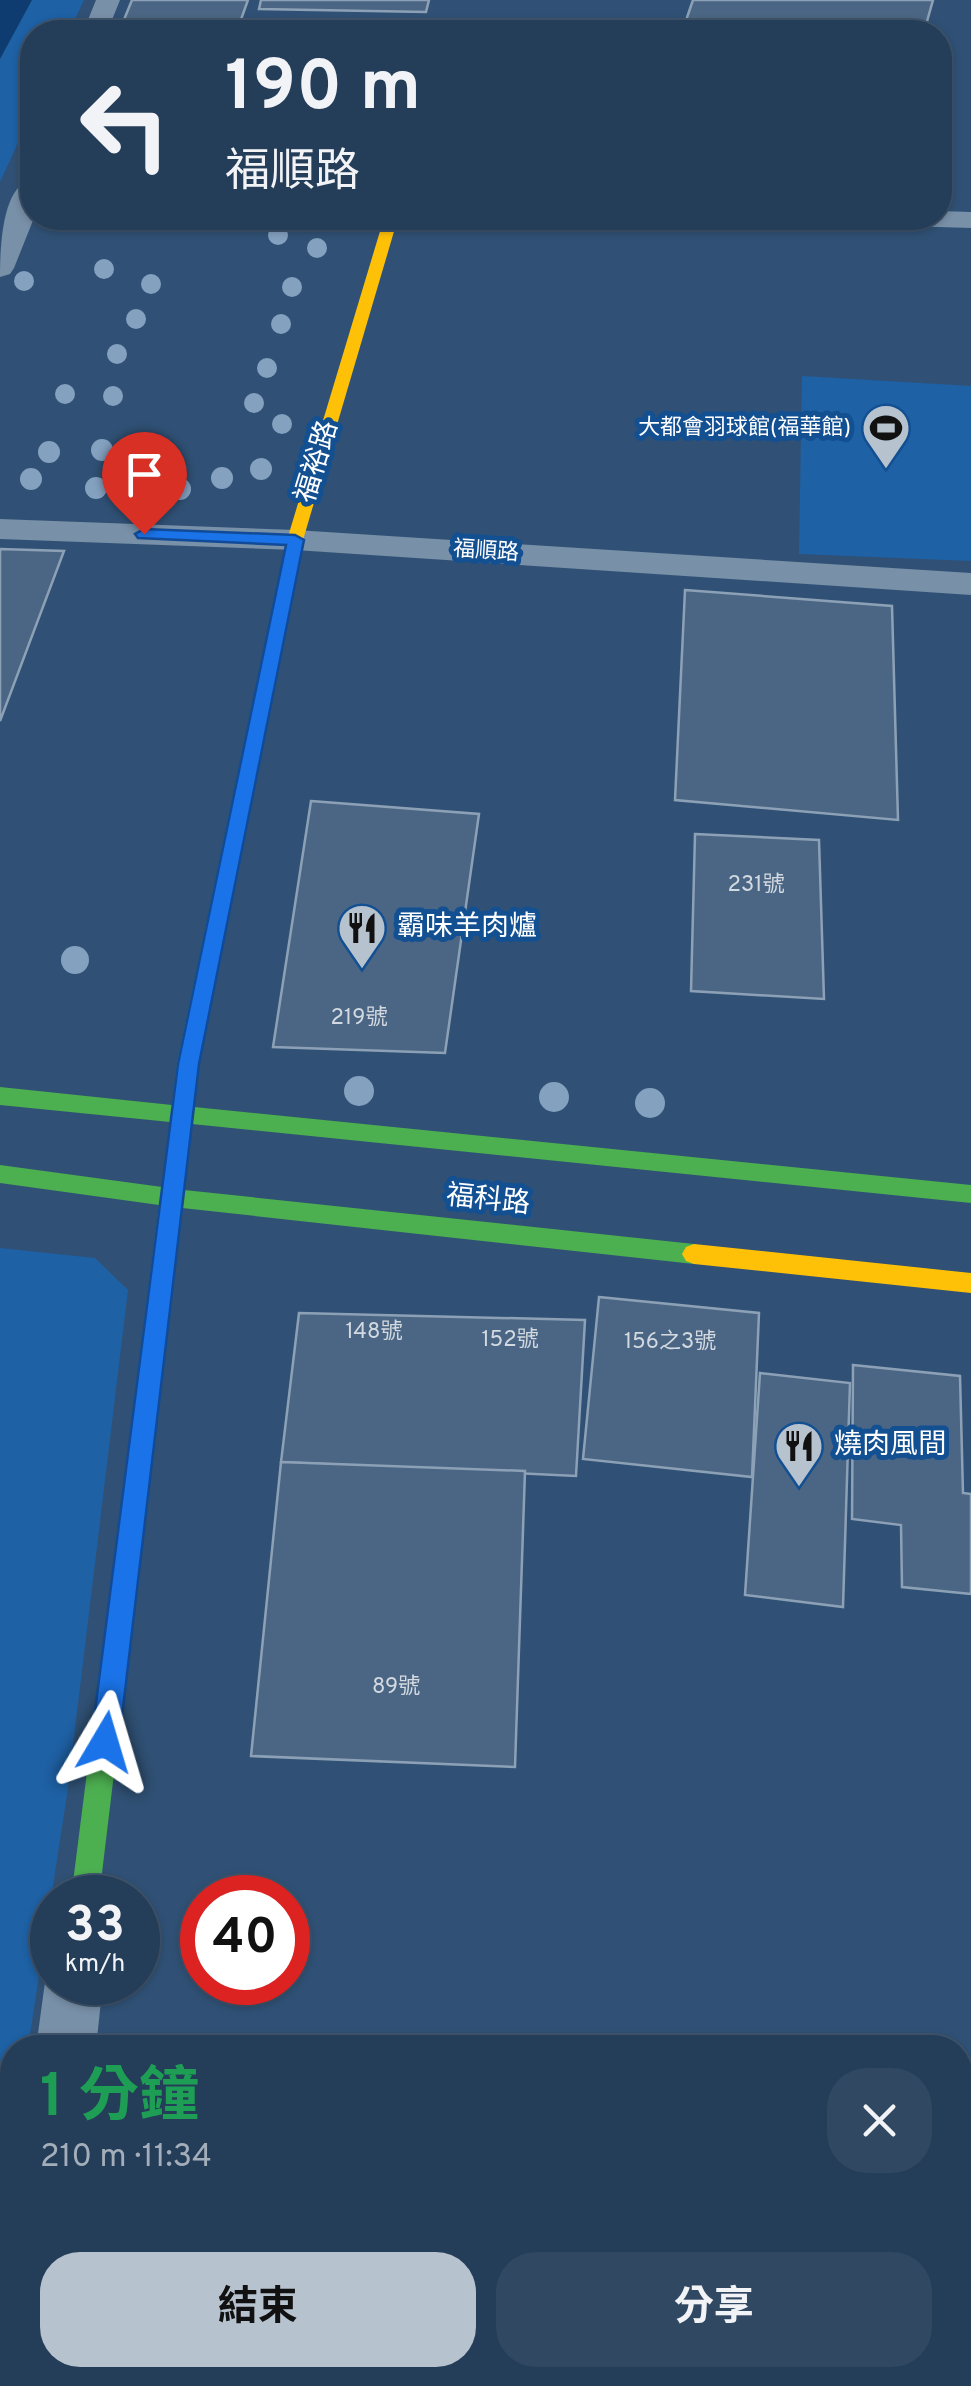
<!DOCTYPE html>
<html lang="zh-TW">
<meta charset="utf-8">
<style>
body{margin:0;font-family:Overpass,"Noto Sans TC",sans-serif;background:#304861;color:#f1f3f6;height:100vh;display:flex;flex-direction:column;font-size:38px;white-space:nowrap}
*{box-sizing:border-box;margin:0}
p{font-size:32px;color:#a3aeba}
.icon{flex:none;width:55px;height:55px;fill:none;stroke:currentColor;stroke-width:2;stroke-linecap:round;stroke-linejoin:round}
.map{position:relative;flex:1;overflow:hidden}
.sheet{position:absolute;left:0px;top:2035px;width:972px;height:352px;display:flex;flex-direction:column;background:#243d58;border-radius:40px 40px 0 0;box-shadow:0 2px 8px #0004,0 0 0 2px #41566e}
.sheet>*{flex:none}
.guide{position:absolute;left:20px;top:20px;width:932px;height:210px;border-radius:40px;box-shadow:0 2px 8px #0004,0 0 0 2px #41566e;background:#243d58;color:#f1f3f6;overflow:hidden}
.speed{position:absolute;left:30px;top:1875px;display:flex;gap:20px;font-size:50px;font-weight:700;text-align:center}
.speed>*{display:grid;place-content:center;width:130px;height:130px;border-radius:50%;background:#243d58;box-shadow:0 2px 8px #0004,0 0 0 2px #41566e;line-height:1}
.speed small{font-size:25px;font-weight:400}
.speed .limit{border:15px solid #d22;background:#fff;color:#111}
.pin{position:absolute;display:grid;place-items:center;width:85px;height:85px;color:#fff;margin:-102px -42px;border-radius:50% 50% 50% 0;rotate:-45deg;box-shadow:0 0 10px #0007}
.pin .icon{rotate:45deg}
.me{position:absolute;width:110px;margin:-55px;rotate:7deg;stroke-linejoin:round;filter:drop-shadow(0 0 8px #0008)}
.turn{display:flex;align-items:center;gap:35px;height:210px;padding:0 40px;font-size:45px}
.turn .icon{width:130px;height:130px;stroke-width:2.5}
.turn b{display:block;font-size:70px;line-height:85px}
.round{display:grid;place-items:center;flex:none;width:105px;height:105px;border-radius:40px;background:#304861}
.headline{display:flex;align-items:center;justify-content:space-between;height:170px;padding:0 40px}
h1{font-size:60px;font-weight:700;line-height:75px;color:#1e9e55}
.action{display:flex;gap:20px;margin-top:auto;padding:20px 40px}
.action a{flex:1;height:115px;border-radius:40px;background:#b7c2cf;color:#111;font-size:40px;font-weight:700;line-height:115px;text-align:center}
.action a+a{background:#304861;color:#f1f3f6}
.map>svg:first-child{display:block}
.green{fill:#1e61a5}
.water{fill:#0f3c70}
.building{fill:#4b6684;stroke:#8da1b6;stroke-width:2.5}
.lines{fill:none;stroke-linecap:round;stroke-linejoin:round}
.street{fill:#7890a8;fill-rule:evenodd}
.fast{fill:#4caf50;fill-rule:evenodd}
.slow{fill:#ffc107;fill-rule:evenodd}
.tree{fill:#84a1c0}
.route{fill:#1a73e8;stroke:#114b97;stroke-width:2.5}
.labels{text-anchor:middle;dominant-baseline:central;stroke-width:10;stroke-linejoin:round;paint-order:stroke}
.far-poi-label{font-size:22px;fill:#fff;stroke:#135092;text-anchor:end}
.far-street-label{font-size:22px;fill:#fff;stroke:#135092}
.number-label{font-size:22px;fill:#d2d9e0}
.street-label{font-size:28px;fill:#fff;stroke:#135092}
.poi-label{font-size:28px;fill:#fff;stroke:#135092;text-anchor:start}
</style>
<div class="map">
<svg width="971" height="2386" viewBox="0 0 971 2386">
<rect width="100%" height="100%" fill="#305175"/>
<g class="green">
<polygon points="0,0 84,0 69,32 32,32 32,112 0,182"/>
<polygon points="802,376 971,386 971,561 799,554"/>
<polygon points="0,1248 95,1258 128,1290 67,1795 28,2047 12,2048 12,2145 0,2225"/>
</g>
<polygon class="water" points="0,0 32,0 0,59"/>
<g class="building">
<polygon points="132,0 248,0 239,25 425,32 119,32"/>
<polygon points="261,0 429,0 426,12 259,9"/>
<polygon points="693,0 933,0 924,32 682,32"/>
<polygon points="0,549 64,551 0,721"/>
<polygon points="685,590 892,606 898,820 675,800"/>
<polygon points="311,801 479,814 445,1053 273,1047"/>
<polygon points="695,834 819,840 824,999 691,991"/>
<polygon points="599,1297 759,1313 752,1477 583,1459"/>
<polygon points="299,1313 585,1320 576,1476 281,1462"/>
<polygon points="853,1365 960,1376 963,1493 971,1494 971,1594 902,1587 901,1525 852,1519"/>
<polygon points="760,1373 850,1383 843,1607 745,1595"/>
<polygon points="281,1462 525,1471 515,1767 251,1756"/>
<polygon points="221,2375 685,2375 686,2386 220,2386"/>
</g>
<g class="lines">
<g class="street">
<polygon points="96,0 120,0 107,32 83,32"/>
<path d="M32,179l2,39 -20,50 -4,6 -10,3c0,-26 1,-91 32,-98z"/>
<polygon points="940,211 971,212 971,228 906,226 892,218 940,218"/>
<polygon points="0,519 295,530 971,573 971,595 295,550 0,539"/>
<polygon points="52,1963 52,1982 103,1982 96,2048 36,2048 45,1982"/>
<polygon points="12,2347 12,2375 58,2375 57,2386 0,2386 0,2356"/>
</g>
<polygon class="fast" points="284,590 293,595 199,1064 194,1107 971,1185 971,1203 192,1124 184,1190 694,1244 702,1247 706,1254 702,1261 694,1264 182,1208 99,1898 71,1898 159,1205 0,1183 0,1165 162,1187 170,1122 0,1105 0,1087 172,1105 177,1064 275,595"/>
<g class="slow">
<polygon points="384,218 398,218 303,540 293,595 284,600 278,599 275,595 287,540"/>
<polygon points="694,1244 971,1273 971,1293 694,1264 686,1261 682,1254 686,1247"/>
</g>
</g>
<g class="tree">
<circle cx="278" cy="235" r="10"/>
<circle cx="317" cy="248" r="10"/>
<circle cx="104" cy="269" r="10"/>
<circle cx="24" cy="281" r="10"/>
<circle cx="151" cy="284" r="10"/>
<circle cx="292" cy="287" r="10"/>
<circle cx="136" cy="319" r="10"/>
<circle cx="281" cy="324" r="10"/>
<circle cx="117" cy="354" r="10"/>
<circle cx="267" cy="368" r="10"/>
<circle cx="65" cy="394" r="10"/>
<circle cx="113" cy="396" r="10"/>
<circle cx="254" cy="403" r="10"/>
<circle cx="282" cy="424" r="10"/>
<circle cx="102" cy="450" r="11"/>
<circle cx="49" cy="452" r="11"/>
<circle cx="261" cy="469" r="11"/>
<circle cx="222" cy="478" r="11"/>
<circle cx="31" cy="479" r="11"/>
<circle cx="96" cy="488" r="11"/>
<circle cx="180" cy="489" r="11"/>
<circle cx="75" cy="960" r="14"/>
<circle cx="359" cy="1091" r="15"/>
<circle cx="554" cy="1097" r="15"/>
<circle cx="650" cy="1103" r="15"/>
</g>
<polygon class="route" points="144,529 295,535 304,540 199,1064 119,1742 115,1752 105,1756 95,1752 91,1742 178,1064 286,545 138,538 135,534"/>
<defs>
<g id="stadium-pin" transform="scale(2.5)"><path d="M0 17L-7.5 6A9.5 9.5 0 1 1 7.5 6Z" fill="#b7c2cf" stroke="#135092"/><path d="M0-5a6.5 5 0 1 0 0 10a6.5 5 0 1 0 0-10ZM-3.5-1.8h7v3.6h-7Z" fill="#111"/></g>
<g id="restaurant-pin" transform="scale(2.5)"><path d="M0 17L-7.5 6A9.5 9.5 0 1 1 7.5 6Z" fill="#b7c2cf" stroke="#135092"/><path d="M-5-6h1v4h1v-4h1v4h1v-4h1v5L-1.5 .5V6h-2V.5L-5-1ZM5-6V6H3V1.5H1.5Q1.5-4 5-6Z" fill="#111"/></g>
</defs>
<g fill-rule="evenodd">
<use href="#stadium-pin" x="886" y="428"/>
<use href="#restaurant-pin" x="362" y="928"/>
<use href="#restaurant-pin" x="799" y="1446"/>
</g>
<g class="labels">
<g class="far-poi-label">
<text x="851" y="428">大都會羽球館(福華館)</text>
</g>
<g class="far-street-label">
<text transform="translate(486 552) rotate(4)">福順路</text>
</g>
<g class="number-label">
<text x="756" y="885">231號</text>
<text x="359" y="1018">219號</text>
<text x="374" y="1332">148號</text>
<text x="510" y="1340">152號</text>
<text x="670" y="1342">156之3號</text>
<text x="396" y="1687">89號</text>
</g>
<g class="street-label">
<text transform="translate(318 462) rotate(-73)">福裕路</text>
<text transform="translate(488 1201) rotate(6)">福科路</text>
</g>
<g class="poi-label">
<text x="397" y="928">霸味羊肉爐</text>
<text x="834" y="1446">燒肉風間</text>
</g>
</g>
</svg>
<div class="speed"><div>33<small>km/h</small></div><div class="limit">40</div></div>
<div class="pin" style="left:144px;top:534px;background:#d93025"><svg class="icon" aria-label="arrive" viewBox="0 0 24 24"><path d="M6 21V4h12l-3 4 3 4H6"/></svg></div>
<svg class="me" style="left:105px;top:1742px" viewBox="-20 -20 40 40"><path d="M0-17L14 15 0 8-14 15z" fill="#1a73e8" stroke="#fff" stroke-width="4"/></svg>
<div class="guide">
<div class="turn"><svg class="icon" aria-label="left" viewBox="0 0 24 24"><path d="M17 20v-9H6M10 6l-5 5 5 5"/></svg><div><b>190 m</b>福順路</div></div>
</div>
<section class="sheet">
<div class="headline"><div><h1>1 分鐘</h1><p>210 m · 11:34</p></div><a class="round"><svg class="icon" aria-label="close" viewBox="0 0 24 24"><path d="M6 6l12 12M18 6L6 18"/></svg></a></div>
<div class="action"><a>結束</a><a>分享</a></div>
</section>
</div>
